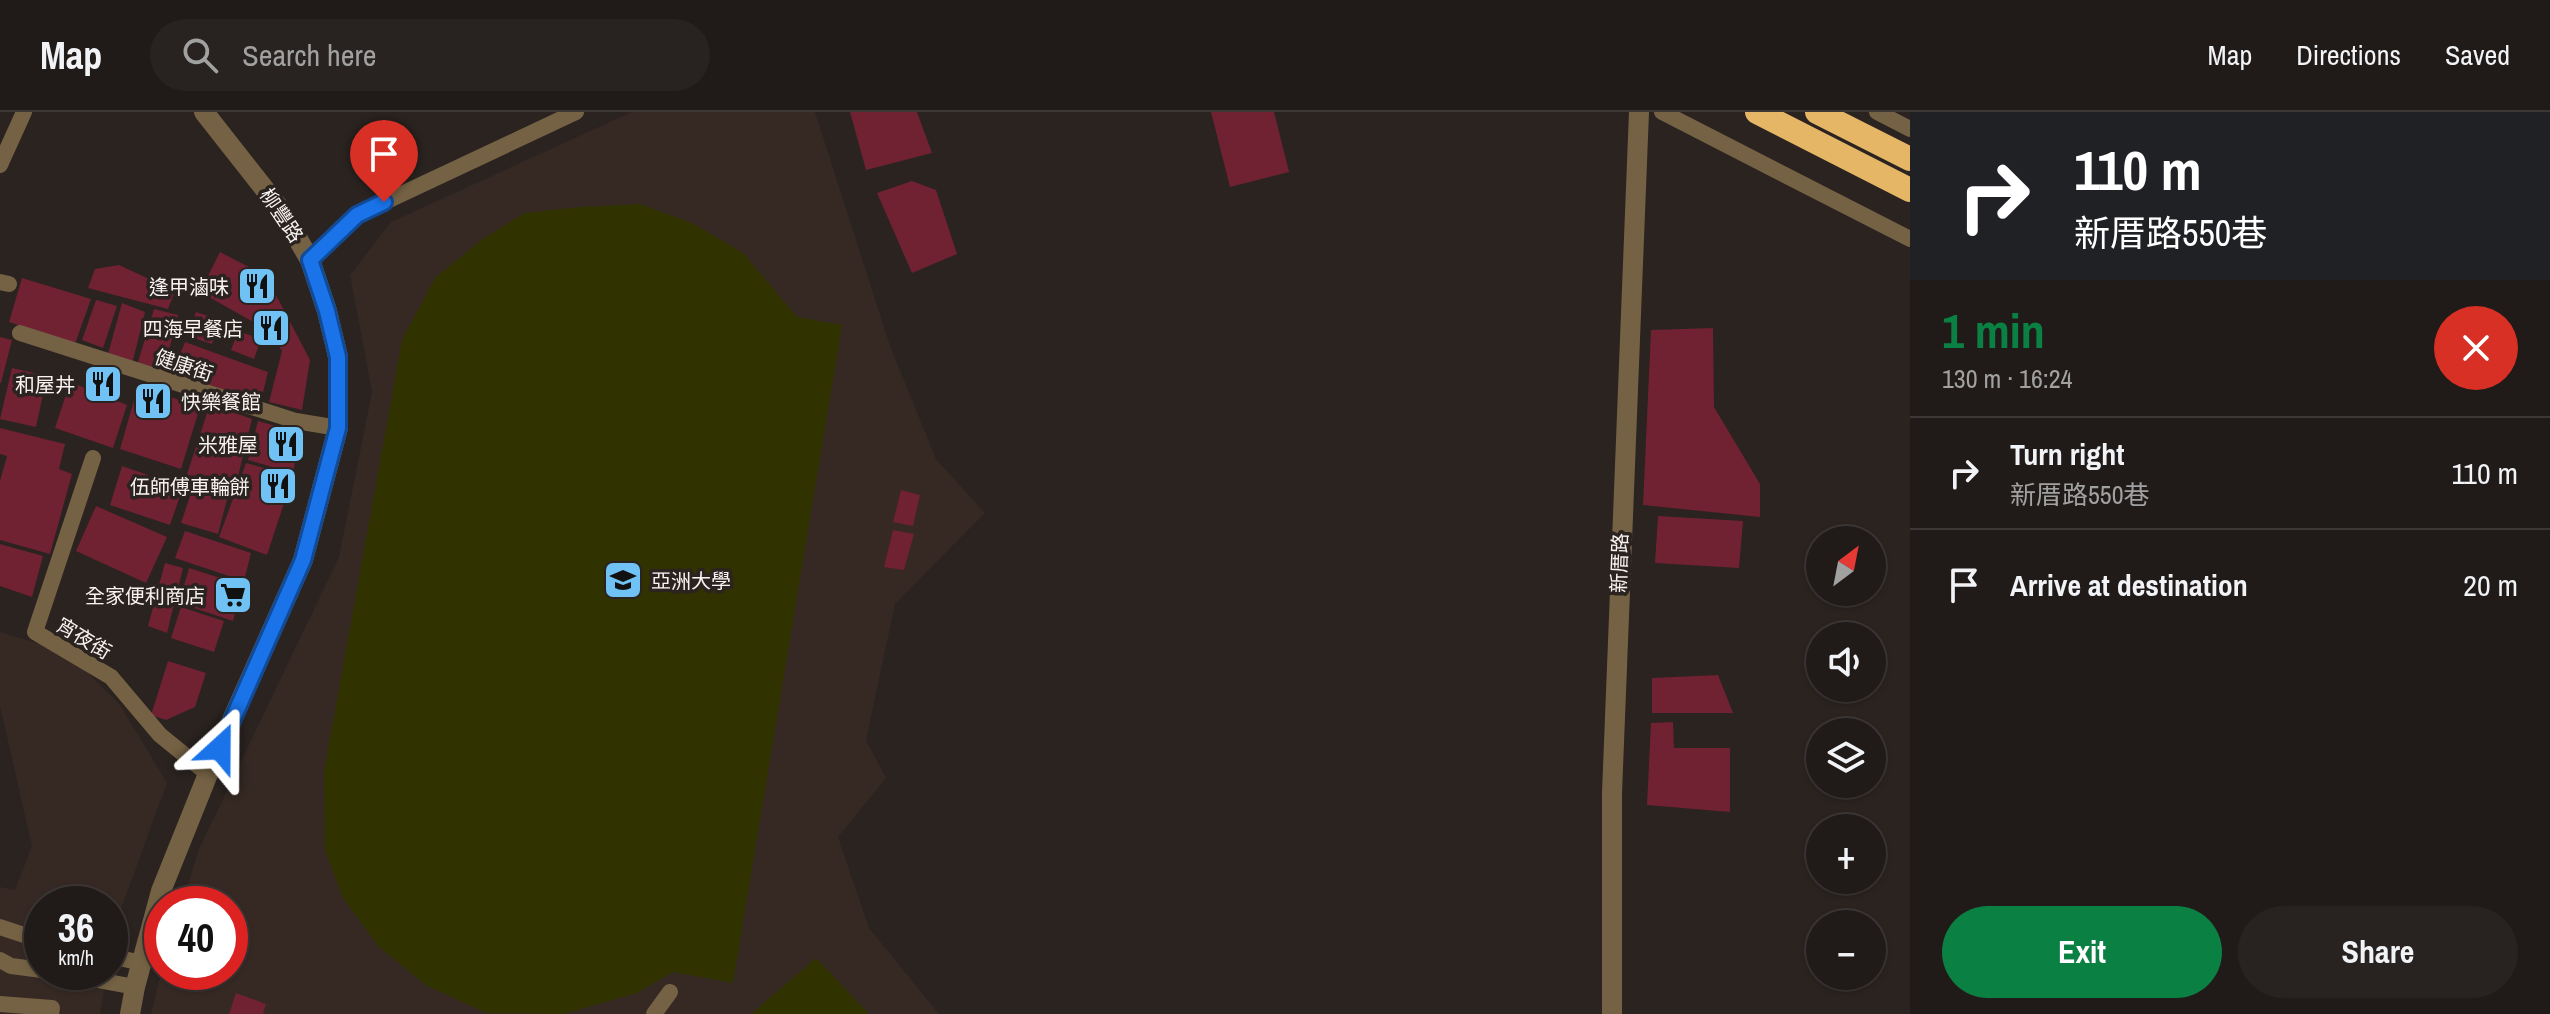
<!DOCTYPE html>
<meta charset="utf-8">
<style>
body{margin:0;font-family:"Archivo Narrow","Noto Sans TC",sans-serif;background:#282321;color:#f1f3f6;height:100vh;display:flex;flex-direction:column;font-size:30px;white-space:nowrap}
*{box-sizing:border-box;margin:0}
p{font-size:26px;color:#a2a1a2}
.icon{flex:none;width:44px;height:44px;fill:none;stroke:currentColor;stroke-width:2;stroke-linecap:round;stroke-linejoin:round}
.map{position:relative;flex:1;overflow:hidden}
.details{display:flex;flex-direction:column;background:#201a18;width:640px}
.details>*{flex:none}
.hud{background:#202124;color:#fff;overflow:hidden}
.needle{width:52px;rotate:32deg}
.buttons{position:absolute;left:1806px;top:414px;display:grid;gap:16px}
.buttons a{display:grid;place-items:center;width:80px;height:80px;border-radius:50%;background:#201a18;box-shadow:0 2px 6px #0004,0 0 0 2px #3d3837;font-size:40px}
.speed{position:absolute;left:24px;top:774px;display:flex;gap:16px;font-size:40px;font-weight:700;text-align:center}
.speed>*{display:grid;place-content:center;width:104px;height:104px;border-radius:50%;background:#201a18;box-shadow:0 2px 6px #0004,0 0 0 2px #3d3837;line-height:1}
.speed small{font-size:20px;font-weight:400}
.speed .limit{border:12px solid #d22;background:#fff;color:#111}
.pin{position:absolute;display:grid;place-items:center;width:68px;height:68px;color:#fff;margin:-82px -34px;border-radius:50% 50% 50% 0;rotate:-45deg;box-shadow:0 0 8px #0007}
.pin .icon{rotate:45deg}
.me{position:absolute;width:88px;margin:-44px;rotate:24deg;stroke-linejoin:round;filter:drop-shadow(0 0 6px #0008)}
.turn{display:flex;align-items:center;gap:28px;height:168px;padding:0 32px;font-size:36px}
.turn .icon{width:104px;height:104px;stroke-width:2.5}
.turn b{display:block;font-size:56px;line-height:68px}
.round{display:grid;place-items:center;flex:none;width:84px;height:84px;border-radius:42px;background:#282321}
.headline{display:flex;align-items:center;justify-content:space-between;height:136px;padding:0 32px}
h1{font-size:48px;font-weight:700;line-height:60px;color:#0b8043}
.primary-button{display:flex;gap:16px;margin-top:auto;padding:16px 32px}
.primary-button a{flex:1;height:92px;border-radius:48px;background:#0b8043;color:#fff;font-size:32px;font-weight:700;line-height:92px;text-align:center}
.primary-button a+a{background:#282321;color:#f1f3f6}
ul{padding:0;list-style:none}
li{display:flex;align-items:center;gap:24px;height:112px;padding:0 32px;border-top:2px solid #3d3837}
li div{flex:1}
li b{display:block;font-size:30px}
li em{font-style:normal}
header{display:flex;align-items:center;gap:48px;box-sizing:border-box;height:112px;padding:0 40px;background:#201a18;border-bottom:2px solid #3d3837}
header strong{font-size:38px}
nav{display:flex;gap:44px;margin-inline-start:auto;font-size:28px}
.search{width:560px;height:72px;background:#282321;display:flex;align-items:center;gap:20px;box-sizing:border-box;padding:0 28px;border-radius:44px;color:#a2a1a2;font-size:30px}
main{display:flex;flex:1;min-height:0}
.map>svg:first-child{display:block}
.built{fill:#362923}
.green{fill:#303200}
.building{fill:#702132}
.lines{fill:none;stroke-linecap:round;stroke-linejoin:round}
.service{stroke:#756244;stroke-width:16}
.tertiary{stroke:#756244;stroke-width:20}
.motorway{stroke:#e6b667;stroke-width:24}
.route-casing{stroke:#114b97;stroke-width:20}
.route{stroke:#1a73e8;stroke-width:14}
.labels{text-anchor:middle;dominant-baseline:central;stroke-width:7;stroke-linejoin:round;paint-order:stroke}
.street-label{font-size:20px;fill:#f8f3f1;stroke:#2a2320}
.poi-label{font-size:20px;fill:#f8f3f1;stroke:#2a2320;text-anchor:end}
</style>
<header>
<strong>Map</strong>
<div class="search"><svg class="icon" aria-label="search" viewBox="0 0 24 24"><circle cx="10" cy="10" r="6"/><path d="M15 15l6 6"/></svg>Search here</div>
<nav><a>Map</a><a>Directions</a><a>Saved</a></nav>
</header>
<main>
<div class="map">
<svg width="1910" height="902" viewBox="0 0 1910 902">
<rect width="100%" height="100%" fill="#2a2320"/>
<g class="built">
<polygon points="632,0 815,0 890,234 936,347 985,401 895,492 866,628 886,666 838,725 869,816 939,902 151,902 162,856 162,860 230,860 230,792 182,792 199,737 339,445 372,280 350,163 391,110"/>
<polygon points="0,520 40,532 85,558 120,593 167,671 118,805 110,846 110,792 42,792 42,860 107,860 100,902 0,902 0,775 15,778 32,734 0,594"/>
</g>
<g class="green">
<polygon points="640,92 694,112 743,141 797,205 842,213 733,871 673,860 637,881 564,902 487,901 427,874 378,834 342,784 325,738 324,660 402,228 435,166 484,126 525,101 580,95"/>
<polygon points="816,846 869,902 751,902"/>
</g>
<g class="building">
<polygon points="850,0 917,0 932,41 866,58"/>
<polygon points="1211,0 1274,0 1289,60 1230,75"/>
<polygon points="912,69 936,78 957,142 912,161 877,81"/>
<polygon points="220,140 266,164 310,248 302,298 269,290 282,239 259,206 255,211 200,180"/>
<polygon points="119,153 175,179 168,197 88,176 95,157"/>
<polygon points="22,166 91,187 75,232 9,210"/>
<polygon points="96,188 117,194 103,236 82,228"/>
<polygon points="122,191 145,200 132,252 108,242"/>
<polygon points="154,197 178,203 163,261 137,253"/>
<polygon points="196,200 220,208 212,232 187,224"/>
<polygon points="1713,216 1714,295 1760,372 1760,405 1643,393 1651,218"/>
<polygon points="238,219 261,227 254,247 231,238"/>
<polygon points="0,225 12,228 1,271 0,271"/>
<polygon points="185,230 268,260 261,289 172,262"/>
<polygon points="12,256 47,264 36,315 0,307"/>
<polygon points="70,270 127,293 113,336 55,316"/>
<polygon points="138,274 200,295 181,357 120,337"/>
<polygon points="210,292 252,307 234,381 186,365"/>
<polygon points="258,309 300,321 293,361 248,348"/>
<polygon points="0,316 65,332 59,357 72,362 50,442 0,428 0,369 7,344 0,342"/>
<polygon points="246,351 293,364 267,443 219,425"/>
<polygon points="122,354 183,375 170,413 110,393"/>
<polygon points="194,372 228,384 218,422 181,411"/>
<polygon points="901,378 920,383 913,414 893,410"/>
<polygon points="96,394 167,425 146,471 76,439"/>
<polygon points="1658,404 1743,409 1739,456 1655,451"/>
<polygon points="893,418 914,422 904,458 884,455"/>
<polygon points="185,419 251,441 244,469 175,446"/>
<polygon points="0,432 43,444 32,485 0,474"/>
<polygon points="165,451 183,456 167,521 148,514"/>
<polygon points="189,456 242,473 233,509 179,491"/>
<polygon points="181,495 224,509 214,540 171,526"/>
<polygon points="168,549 206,561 195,595 166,608 151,603"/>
<polygon points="1718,563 1733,601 1652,601 1652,566"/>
<polygon points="1673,610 1674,636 1730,636 1730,700 1647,693 1651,611"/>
<polygon points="236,881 266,892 263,902 229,902"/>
</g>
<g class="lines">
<g class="service">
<polyline points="1662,0 1910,127"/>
<polyline points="1877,0 1910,17"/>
<polyline points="0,53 24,0"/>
<polyline points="310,148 357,103 576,0"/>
<polyline points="0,170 9,172"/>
<polyline points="20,221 296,309 338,316"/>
<polyline points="93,346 35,520 111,565 160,623 208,662"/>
<polyline points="0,815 42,829"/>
<polyline points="110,844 142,851"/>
<polyline points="0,848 11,854 42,858"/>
<polyline points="55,860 135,875"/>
<polyline points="0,892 52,896 51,902"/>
<polyline points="654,902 670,880"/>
</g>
<g class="tertiary">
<polyline points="130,902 135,875 161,779 208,662 303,448 338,316 338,245 327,199 310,148 281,98 204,0"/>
<polyline points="1612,902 1612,681 1639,0"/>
</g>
<g class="motorway">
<polyline points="1757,0 1910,78"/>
<polyline points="1817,0 1910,47"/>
</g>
</g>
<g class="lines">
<g class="route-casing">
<polyline id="route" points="220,636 303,448 338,316 338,245 327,199 310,148 357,103 384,90"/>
</g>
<use href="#route" class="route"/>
</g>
<defs>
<g id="restaurant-square" transform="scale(2)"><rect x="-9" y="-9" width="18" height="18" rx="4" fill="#70c2f4" stroke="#2a2320"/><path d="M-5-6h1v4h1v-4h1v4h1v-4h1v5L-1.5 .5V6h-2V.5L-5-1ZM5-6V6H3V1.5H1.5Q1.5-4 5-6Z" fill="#111"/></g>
<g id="university-square" transform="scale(2)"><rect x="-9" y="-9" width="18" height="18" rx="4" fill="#70c2f4" stroke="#2a2320"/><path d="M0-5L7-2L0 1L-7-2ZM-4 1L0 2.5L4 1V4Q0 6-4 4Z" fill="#111"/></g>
<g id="supermarket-square" transform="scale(2)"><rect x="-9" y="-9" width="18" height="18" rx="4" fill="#70c2f4" stroke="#2a2320"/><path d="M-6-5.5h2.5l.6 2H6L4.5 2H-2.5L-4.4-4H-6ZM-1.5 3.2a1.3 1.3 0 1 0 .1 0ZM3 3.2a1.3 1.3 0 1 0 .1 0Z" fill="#111"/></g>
</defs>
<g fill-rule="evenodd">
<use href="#restaurant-square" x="257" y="174"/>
<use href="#restaurant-square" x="271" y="216"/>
<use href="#restaurant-square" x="103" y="272"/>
<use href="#restaurant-square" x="153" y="289"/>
<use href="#restaurant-square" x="286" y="332"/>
<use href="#restaurant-square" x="278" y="374"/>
<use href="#university-square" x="623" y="468"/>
<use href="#supermarket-square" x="233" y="483"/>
</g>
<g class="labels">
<g class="street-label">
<text transform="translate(282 103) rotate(56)">柳豐路</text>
<text transform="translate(184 253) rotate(18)">健康街</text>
<text transform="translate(1619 451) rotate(-88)">新厝路</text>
<text transform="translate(84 526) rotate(31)">宵夜街</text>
</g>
<g class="poi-label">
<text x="229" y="174">逢甲滷味</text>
<text x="243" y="216">四海早餐店</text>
<text x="75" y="272">和屋丼</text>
<text x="181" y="289" text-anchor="start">快樂餐館</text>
<text x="258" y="332">米雅屋</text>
<text x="250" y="374">伍師傅車輪餅</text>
<text x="651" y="468" text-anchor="start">亞洲大學</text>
<text x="205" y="483">全家便利商店</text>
</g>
</g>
</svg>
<div class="buttons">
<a><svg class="needle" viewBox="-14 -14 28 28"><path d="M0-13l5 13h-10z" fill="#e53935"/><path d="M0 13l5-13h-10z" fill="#a2a1a2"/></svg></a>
<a><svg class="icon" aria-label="sound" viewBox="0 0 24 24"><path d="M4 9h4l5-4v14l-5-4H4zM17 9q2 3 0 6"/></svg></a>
<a><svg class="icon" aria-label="layers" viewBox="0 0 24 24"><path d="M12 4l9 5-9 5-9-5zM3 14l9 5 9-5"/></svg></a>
<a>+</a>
<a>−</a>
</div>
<div class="speed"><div>36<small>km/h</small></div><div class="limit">40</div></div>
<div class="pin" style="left:384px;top:90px;background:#d93025"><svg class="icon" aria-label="arrive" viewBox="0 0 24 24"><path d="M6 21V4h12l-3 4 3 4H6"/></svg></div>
<svg class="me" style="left:220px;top:636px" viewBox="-20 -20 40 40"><path d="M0-17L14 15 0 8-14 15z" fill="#1a73e8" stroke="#fff" stroke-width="4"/></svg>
</div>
<section class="details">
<div class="hud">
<div class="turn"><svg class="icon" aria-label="right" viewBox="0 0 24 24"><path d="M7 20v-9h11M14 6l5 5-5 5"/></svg><div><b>110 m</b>新厝路550巷</div></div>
</div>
<div class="headline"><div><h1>1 min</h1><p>130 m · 16:24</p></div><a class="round" style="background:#d93025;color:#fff"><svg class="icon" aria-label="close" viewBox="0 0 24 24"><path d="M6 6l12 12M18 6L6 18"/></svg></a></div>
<ul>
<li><svg class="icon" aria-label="right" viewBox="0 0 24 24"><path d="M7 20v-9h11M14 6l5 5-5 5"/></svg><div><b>Turn right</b><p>新厝路550巷</p></div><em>110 m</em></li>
<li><svg class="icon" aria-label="arrive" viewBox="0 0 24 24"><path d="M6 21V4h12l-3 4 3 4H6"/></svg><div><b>Arrive at destination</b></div><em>20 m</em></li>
</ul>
<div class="primary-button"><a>Exit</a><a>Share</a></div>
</section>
</main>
